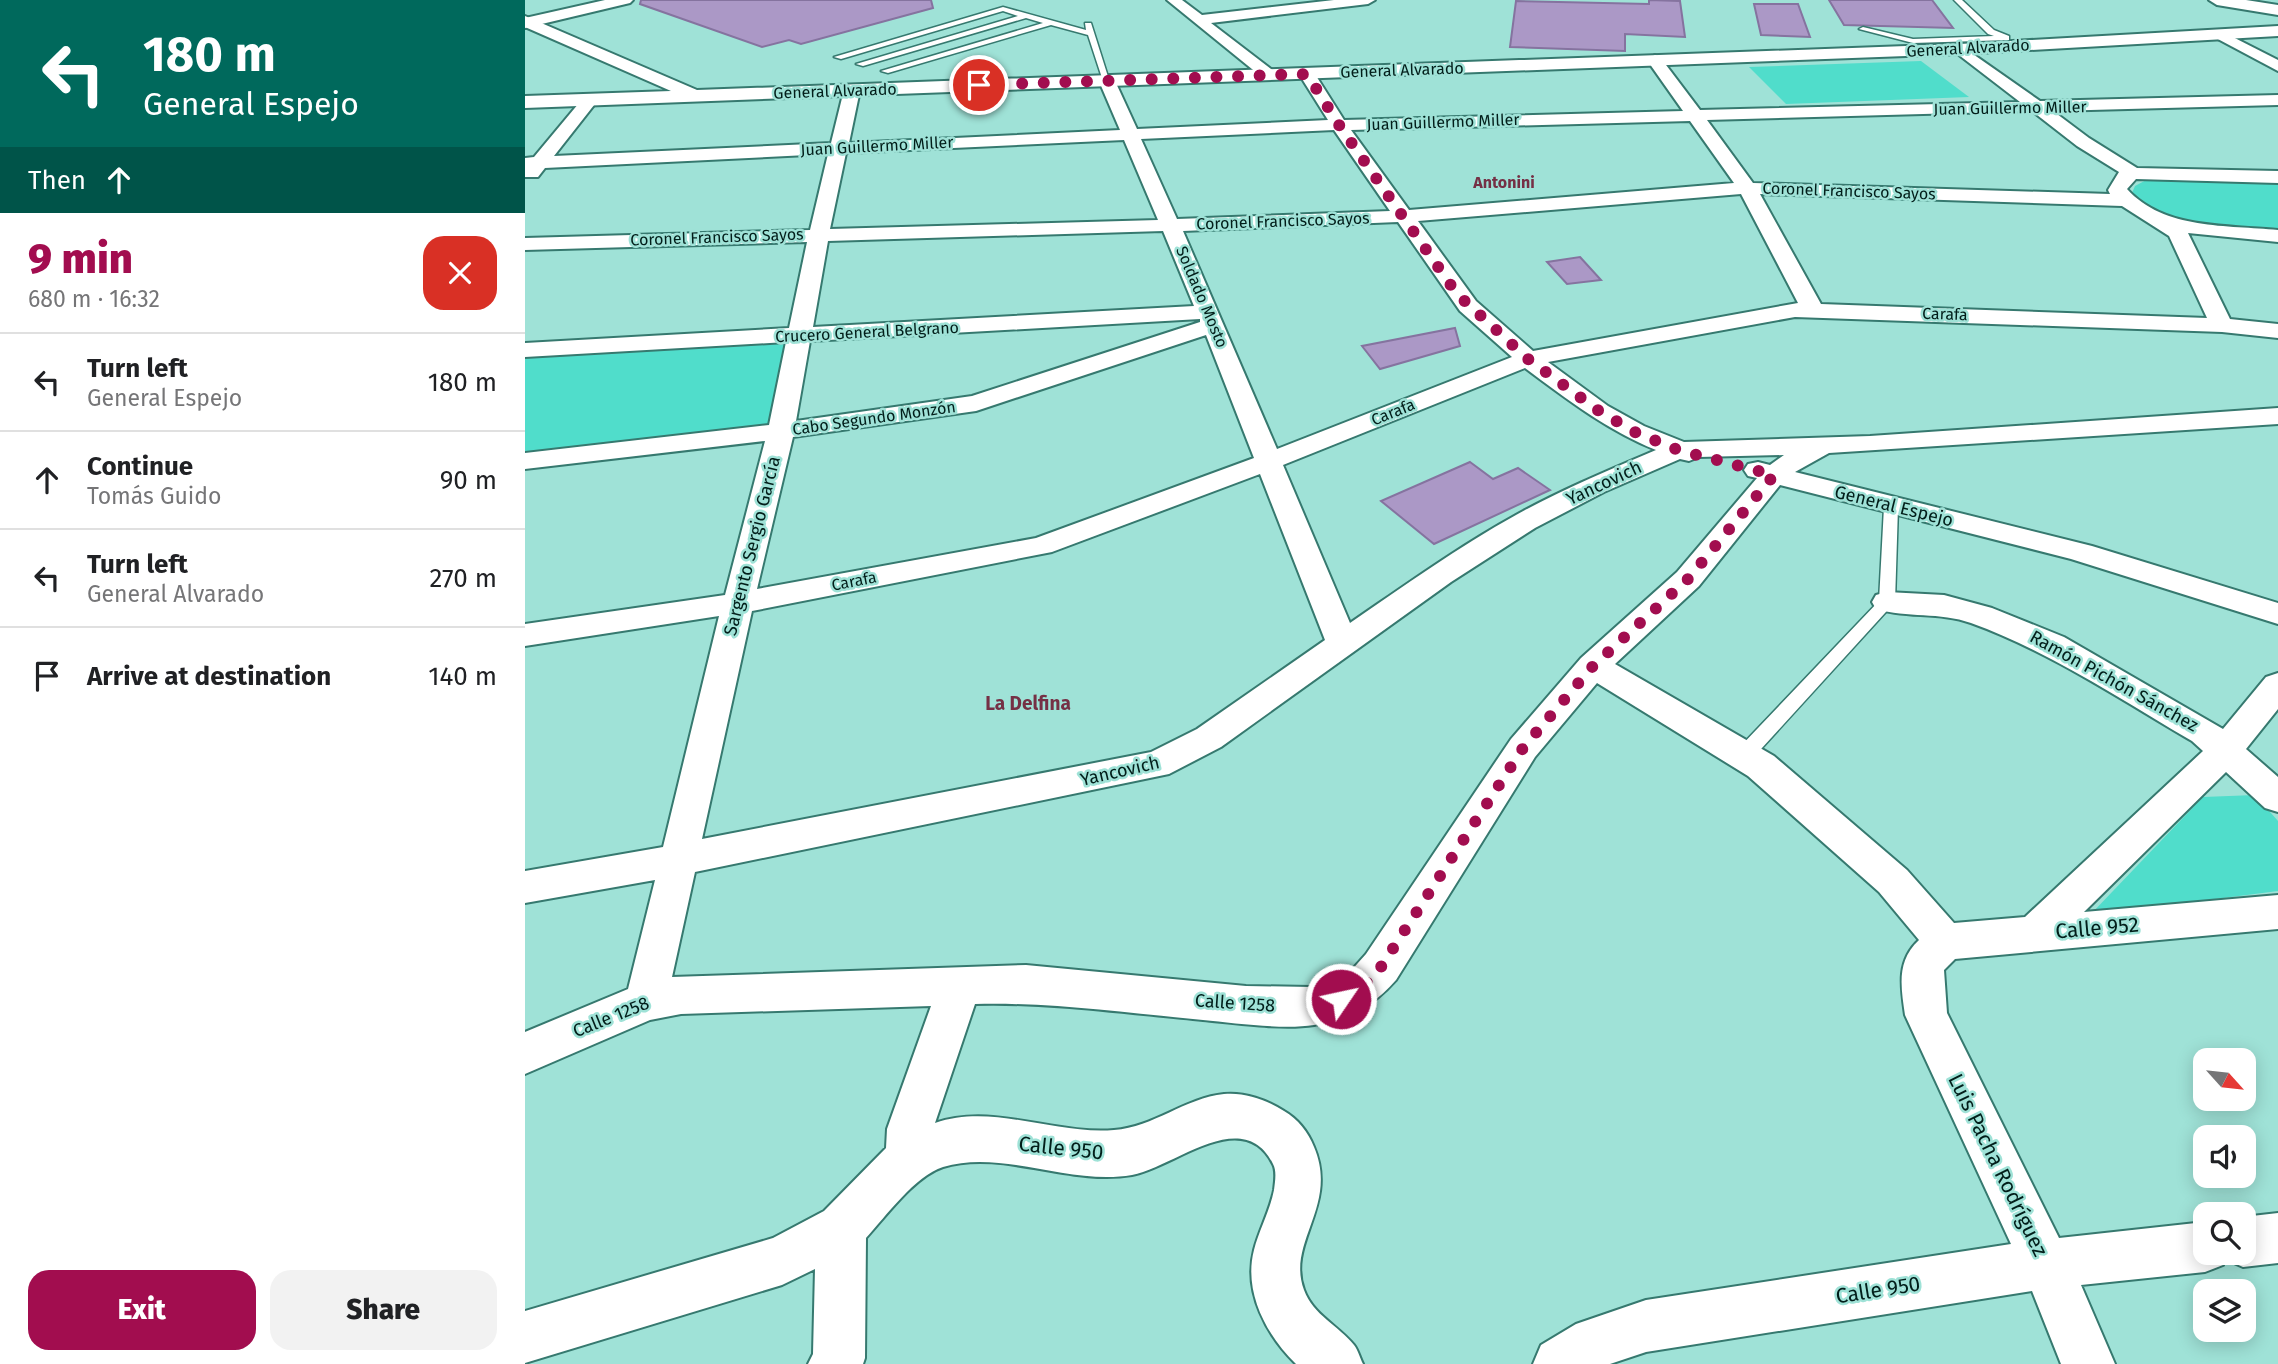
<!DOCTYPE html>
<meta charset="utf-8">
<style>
body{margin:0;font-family:"Fira Sans",sans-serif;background:#f2f2f2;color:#202124;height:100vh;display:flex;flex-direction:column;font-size:26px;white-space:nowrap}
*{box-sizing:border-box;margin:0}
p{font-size:23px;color:#757577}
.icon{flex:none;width:38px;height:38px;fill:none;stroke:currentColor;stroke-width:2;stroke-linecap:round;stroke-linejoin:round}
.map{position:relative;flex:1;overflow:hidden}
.panel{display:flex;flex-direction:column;background:#fff;width:525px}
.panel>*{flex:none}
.hud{background:#00695c;color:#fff;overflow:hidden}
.needle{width:46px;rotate:117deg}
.fabs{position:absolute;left:1668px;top:1048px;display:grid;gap:14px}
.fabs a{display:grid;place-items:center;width:63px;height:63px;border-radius:14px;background:#fff;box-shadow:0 4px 18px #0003;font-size:35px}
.pin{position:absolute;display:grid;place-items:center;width:60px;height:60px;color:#fff;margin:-30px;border:4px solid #fff;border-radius:50%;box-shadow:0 2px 7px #0007}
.me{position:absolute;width:77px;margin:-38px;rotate:56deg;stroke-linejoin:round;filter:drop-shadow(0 0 5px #0008)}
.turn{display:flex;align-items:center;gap:24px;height:147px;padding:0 28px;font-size:32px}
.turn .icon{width:91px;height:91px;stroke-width:2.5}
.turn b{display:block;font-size:49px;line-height:60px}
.then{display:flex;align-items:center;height:66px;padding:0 28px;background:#0003;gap:14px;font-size:26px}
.round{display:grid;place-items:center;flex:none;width:74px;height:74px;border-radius:21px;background:#f2f2f2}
.summary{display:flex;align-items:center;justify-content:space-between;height:119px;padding:0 28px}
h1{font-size:42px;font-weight:800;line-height:52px;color:#a20d4f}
.primary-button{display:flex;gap:14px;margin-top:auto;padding:14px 28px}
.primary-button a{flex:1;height:80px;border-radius:21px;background:#a20d4f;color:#fff;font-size:28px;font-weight:800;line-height:80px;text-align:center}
.primary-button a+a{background:#f2f2f2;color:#202124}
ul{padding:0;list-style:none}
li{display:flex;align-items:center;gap:21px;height:98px;padding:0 28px;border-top:2px solid #e0e0e0}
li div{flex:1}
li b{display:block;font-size:26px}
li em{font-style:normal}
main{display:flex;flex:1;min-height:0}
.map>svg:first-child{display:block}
.green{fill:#50ddcb}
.building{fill:#ab98c6;stroke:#85739f;stroke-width:2}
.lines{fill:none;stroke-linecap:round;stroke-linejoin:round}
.service-casing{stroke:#36796f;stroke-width:3}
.minor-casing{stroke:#36796f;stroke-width:4}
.tertiary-casing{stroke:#36796f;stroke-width:4}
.secondary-casing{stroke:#36796f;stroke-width:4}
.service{fill:#fff;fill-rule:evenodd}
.minor{fill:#fff;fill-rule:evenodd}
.tertiary{fill:#fff;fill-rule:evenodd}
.secondary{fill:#fff;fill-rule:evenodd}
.route{stroke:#a20d4f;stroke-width:12;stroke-dasharray:0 21.6}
.labels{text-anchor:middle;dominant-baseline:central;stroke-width:5;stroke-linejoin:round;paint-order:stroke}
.far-street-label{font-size:16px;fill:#021e1a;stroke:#9fe2d7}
.far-neighbourhood-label{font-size:16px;font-weight:bold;fill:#753045;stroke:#9fe2d7}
.street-label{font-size:18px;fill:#021e1a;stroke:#9fe2d7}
.neighbourhood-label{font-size:19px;font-weight:bold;fill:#753045;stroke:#9fe2d7}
.near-street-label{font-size:21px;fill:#021e1a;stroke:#9fe2d7}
</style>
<main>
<section class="panel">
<div class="hud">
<div class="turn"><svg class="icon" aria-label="left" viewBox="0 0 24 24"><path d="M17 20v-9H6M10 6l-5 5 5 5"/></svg><div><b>180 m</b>General Espejo</div></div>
<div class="then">Then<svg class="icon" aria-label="ahead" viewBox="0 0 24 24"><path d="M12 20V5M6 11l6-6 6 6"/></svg></div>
</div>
<div class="summary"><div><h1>9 min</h1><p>680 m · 16:32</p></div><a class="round" style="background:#d93025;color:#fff"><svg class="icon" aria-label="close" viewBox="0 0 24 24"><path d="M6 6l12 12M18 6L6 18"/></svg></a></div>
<ul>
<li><svg class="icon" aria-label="left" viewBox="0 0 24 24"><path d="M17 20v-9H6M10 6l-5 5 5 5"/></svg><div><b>Turn left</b><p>General Espejo</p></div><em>180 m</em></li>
<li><svg class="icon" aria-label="ahead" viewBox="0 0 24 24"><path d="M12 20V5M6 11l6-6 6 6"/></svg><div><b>Continue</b><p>Tomás Guido</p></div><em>90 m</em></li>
<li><svg class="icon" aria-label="left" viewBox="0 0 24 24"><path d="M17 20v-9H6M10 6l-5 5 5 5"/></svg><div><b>Turn left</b><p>General Alvarado</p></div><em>270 m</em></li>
<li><svg class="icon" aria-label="arrive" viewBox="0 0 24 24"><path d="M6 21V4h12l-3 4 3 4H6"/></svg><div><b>Arrive at destination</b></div><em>140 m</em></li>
</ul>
<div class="primary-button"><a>Exit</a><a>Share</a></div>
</section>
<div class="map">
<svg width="1753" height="1364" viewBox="0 0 1753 1364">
<rect width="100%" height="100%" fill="#9fe2d7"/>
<g class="green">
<polygon points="1396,61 1444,97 1261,104 1224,67"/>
<path d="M1625,178l128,4v49c-52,-5 -106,0 -146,-38l3,-7z"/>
<polygon points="274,336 256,431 0,461 0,350"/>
<polygon points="1730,795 1753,821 1753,891 1565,915 1678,797"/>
</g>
<g class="building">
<polygon points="116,0 406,0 408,8 276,44 264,40 237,47 115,4"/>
<polygon points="1124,0 1155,1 1160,37 1100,34 1100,51 985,47 991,1 1124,4"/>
<polygon points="1304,0 1407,0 1428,28 1319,25"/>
<polygon points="1229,4 1273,4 1285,37 1236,35"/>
<polygon points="1055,257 1076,280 1042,284 1022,262"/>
<polygon points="930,328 935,346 855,369 837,346"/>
<polygon points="945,462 968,479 993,468 1025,490 909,544 856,501"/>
</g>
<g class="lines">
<g class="service-casing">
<g id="service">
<polygon points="1429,0 1437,0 1469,30 1484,36 1484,40 1388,43 1334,29 1338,27 1388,39 1469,36 1463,34"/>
<polygon points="478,7 561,30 560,23 566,23 585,83 578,81 563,35 526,25 363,73 356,71 518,23 501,18 338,66 331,64 493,16 478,11 316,59 309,57"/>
<polygon points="1366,503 1373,507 1370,602 1226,760 1212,760 1210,755 1212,750 1354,601 1359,507"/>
</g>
</g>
<g class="minor-casing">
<g id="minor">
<polygon points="642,0 657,0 677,15 809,0 850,0 843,4 686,23 750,72 752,75 750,78 738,78"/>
<polygon points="1696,31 1753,60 1753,71 1691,38 1689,35 1691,32"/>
<path d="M1435,45l80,56 238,-6v10l-225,6 36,27 48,30 141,3v12l-142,-4 -9,10c37,41 101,36 151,41v12l-90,-9 42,86 48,5v14l-56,-6 -427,-15 -247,45 60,44 36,20 40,16 186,-6 408,-28v16l-449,29 -34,19 297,74 186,57v21l-207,-65 -291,-74 -81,101 -84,78 159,92 133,114 47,53 71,-6 178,-166 -11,-10c-72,-42 -143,-90 -221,-118 -31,-11 -64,-5 -95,-14l-4,-7 4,-7 11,-3 57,3 48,13 72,29 159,92 43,-52 12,-4v36l-32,40 32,28v35l-13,-4 -39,-36 -142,140 194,-17v34l-323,30 -11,11 3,43 112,225 146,-16v31h38v-36l35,-4v50l-35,4 -18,-8 -2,6 -18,7 -124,13 34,79h-54l-29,-73 -386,61 -36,12h-77l8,-19 35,-21 70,-24 365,-56 -106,-229c-4,-28 -9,-54 14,-75l-40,-48 -131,-116 -151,-93 -62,74 -139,223c-24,27 -46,38 -82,45 -31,5 -80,-2 -111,-5 -76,-7 -152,-18 -228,-16l-40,119c58,-20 120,12 179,7 40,-3 71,-32 110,-36 21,-2 43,6 60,17 14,8 24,21 30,36 25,59 -28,95 -10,143 9,25 35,36 50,55 4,5 6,13 9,19h-67c-29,-28 -53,-72 -42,-114 5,-20 16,-39 20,-60 1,-8 3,-19 -1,-26 -30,-60 -100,4 -141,11 -62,11 -130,-26 -189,-8 -28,9 -57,49 -77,71l-1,120 -2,6h-55l5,-10 2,-85 -33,16 -257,78v-52l248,-73 51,-27 62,-63 1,-19 44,-123 -250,8 -31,6 -125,54v-42l103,-43 27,-109 -130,23v-32l138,-24 56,-231 -194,30v-22l200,-29 40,-154 -240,28v-16l244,-28 17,-83 -261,15v-14l264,-15 18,-86 -282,8v-12l285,-8 18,-76 -283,14 -7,9h-13v-19l9,-1 50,-60 6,-2 8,5 -44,56 277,-13 13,-53 8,-5 8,5 -11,53 271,-13 -21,-49 8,-5 8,5 22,48 191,-9 -29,-46 8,-5 6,2 31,49 339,-9 -36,-51 8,-5 5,2 40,53 320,-8 -65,-50 -2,-3zM1507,111l45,35 42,26 -11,18 2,4 -357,-11 -46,-63zM1165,121l44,62 -325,27 -58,-80zM809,130l56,81 -213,8 -36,-80zM599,140l34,80 -328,9 16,-76zM1216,194l57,109 -265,48 -57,-50 -58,-80zM1235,194l362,12 47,30 38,82 -386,-14zM873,222l62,89 52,46 -235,92 -94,-218zM638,231l31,75 -381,21 15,-86zM675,319v3l-228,74 -176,25 14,-80zM681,335l48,123 -218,80 -279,51 36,-152 183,-26zM1000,368c43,32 82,62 131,82 -47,20 -95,40 -140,65 -58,32 -112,71 -166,108l-67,-158zM1259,455l-14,10 -12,-3 -10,2 -4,6 4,6 9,2 -80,94 -96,86 -70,81 -145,215 -17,19 -16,9 -22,5 -65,-1 -220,-21 -354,12 23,-105 474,-98 52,-27 230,-165 84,-54 69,-36 76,-33 9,2 10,-4zM735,474l65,166 -128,89 -46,23 -449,87 50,-228 300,-59z"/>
</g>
</g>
<g class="tertiary-casing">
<g id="tertiary">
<polygon points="1684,0 1721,0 1753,5 1753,15 1692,5"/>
<polygon points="0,16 172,90 1435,44 1753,26 1753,36 1435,54 0,108 0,96 146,91 0,27"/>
</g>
</g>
<g class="secondary-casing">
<polygon id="secondary" points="80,0 108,0 105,3 0,28 0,18"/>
</g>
<use href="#service" class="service"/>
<use href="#minor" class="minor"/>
<use href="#tertiary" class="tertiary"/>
<use href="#secondary" class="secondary"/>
</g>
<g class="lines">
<polyline class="route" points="454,85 782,74 814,125 932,294 1003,359 1074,411 1110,432 1153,450 1249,475 1163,579 1068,666 998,748 856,967 839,986 816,999"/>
</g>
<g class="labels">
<g class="far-street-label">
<text transform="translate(1443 48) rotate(-3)">General Alvarado</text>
<text transform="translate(877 70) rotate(-2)">General Alvarado</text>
<text transform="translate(310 91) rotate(-2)">General Alvarado</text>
<text transform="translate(1485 108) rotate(-1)">Juan Guillermo Miller</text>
<text transform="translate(918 122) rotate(-2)">Juan Guillermo Miller</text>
<text transform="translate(352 146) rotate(-3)">Juan Guillermo Miller</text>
<text transform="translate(1324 191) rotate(2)">Coronel Francisco Sayos</text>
<text transform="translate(758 221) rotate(-2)">Coronel Francisco Sayos</text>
<text transform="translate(192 237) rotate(-2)">Coronel Francisco Sayos</text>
<text transform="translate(677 297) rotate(67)">Soldado Mosto</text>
<text transform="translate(1420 314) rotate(2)">Carafa</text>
<text transform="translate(342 332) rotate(-3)">Crucero General Belgrano</text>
<text transform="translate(868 412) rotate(-22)">Carafa</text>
<text transform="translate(349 418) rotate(-8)">Cabo Segundo Monzón</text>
<text transform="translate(329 581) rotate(-11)">Carafa</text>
</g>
<g class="far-neighbourhood-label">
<text x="979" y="182">Antonini</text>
</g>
<g class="street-label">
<text transform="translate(1079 483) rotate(-25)">Yancovich</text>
<text transform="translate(1369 506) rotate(14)">General Espejo</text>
<text transform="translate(227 546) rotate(-76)">Sargento Sergio García</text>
<text transform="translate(1589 681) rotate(29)">Ramón Pichón Sánchez</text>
<text transform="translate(595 771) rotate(-13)">Yancovich</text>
<text transform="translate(710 1003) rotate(4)">Calle 1258</text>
<text transform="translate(86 1017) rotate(-22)">Calle 1258</text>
</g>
<g class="neighbourhood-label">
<text x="503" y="703">La Delfina</text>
</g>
<g class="near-street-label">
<text transform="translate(1572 928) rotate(-5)">Calle 952</text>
<text transform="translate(536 1148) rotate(6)">Calle 950</text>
<text transform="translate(1473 1165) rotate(64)">Luis Pacha Rodríguez</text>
<text transform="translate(1353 1290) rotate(-9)">Calle 950</text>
</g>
</g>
</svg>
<div class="fabs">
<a><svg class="needle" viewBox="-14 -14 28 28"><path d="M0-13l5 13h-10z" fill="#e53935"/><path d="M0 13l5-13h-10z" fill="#757577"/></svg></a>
<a><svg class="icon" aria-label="sound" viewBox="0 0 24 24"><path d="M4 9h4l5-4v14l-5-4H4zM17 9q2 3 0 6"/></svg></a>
<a><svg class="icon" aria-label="search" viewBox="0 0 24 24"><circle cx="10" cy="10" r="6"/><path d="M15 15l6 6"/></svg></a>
<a><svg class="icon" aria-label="layers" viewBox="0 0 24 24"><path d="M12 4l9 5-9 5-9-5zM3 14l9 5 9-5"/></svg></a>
</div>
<div class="pin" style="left:454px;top:85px;background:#d93025"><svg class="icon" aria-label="arrive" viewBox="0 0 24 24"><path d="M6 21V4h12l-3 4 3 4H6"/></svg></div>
<svg class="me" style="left:816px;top:999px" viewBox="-20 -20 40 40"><circle r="17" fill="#a20d4f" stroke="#fff" stroke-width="3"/><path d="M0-11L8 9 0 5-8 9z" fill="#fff"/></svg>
</div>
</main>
